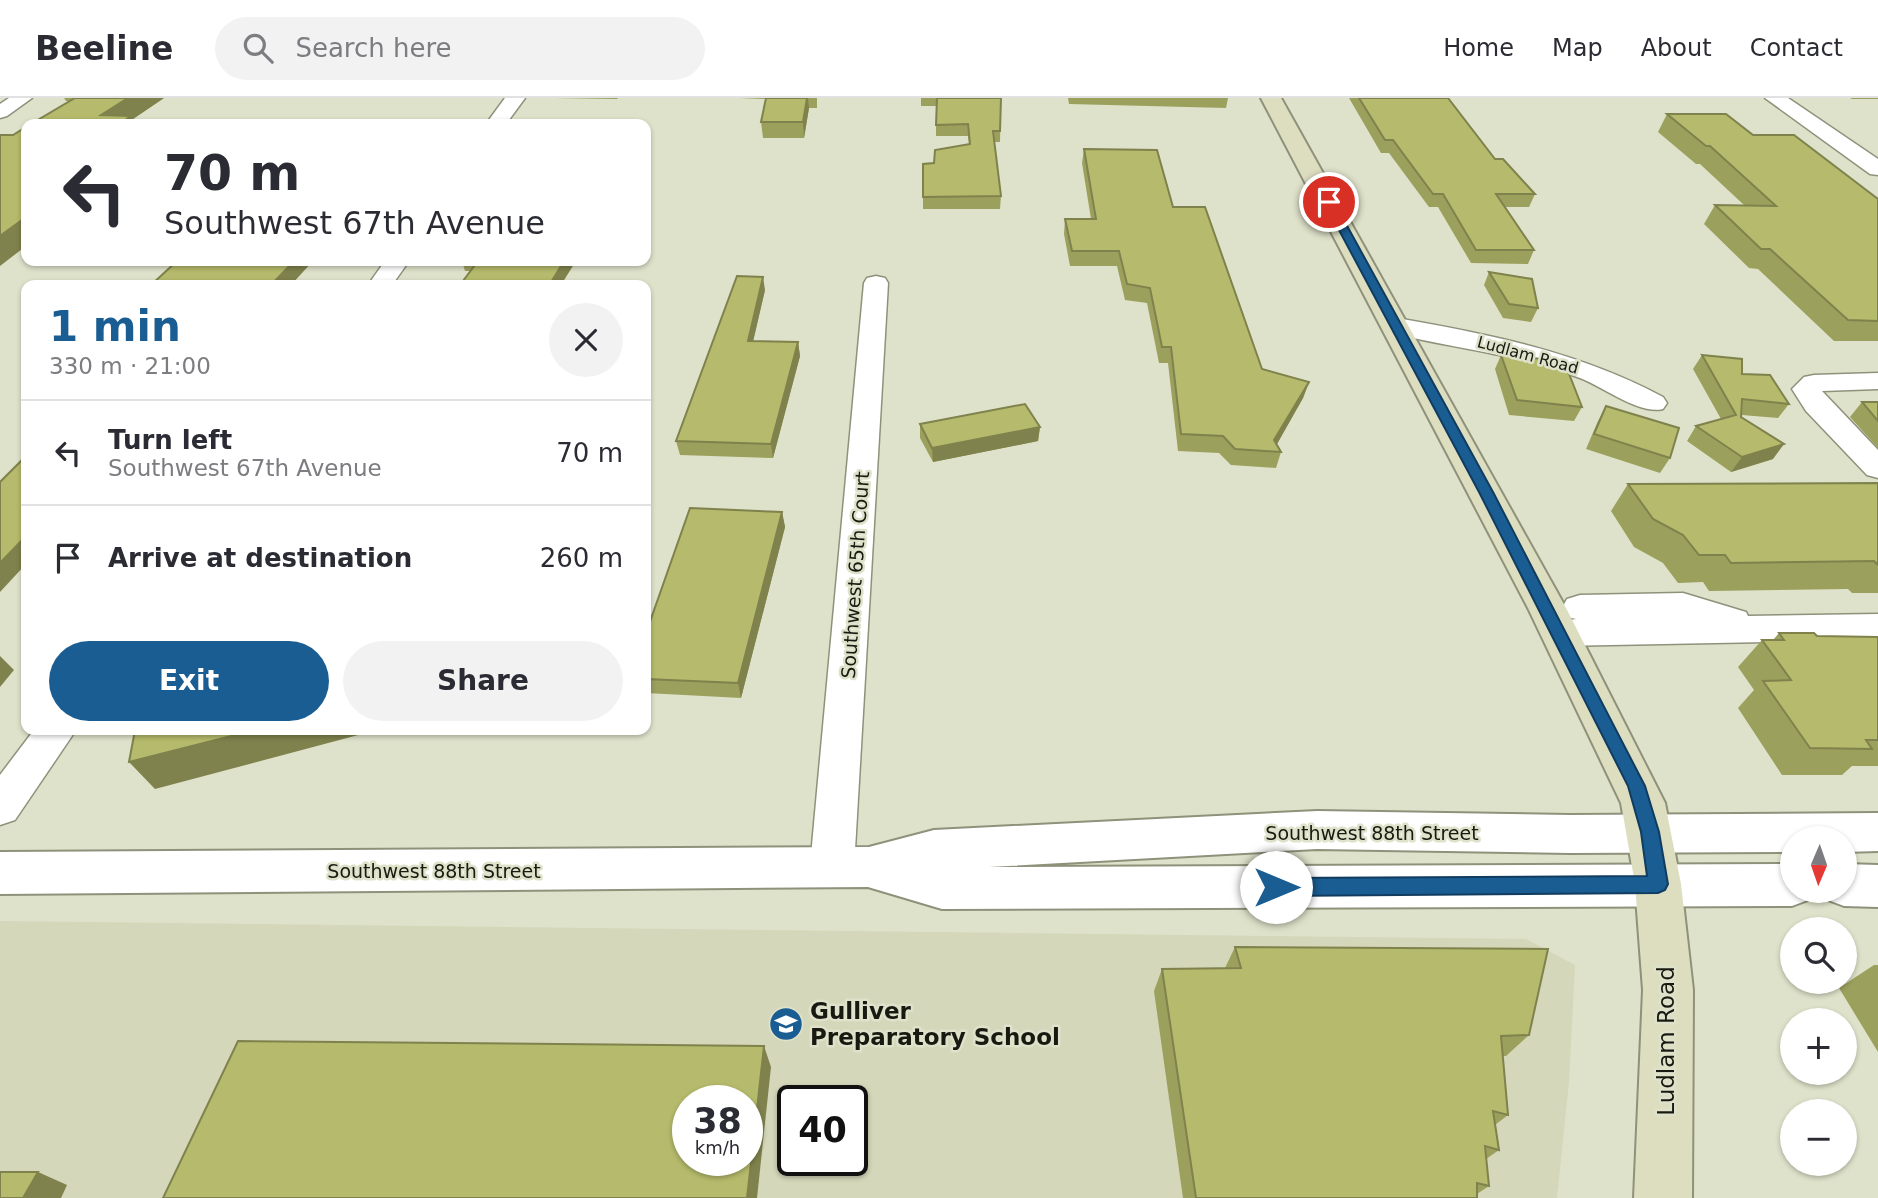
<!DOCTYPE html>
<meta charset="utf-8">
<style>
body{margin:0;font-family:"DejaVu Sans",sans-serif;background:#f2f2f3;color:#2b2b33;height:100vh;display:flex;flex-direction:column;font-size:26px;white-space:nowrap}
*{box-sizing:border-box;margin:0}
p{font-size:23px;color:#7c7c81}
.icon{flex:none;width:38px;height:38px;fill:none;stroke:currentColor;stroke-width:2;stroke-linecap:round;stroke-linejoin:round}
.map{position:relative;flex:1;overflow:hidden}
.panel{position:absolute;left:21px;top:182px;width:630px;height:455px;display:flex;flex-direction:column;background:#fff;border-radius:14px;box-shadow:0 2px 5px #0004}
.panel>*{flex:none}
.hud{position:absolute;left:21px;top:21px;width:630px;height:147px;border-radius:14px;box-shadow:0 2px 5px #0004;background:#fff;color:#2b2b33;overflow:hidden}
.needle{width:46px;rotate:182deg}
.buttons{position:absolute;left:1780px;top:728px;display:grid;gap:14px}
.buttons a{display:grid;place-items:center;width:77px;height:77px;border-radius:50%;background:#fff;box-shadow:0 2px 5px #0004;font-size:35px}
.speed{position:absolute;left:672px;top:987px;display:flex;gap:14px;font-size:35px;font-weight:700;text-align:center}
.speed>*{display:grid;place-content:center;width:91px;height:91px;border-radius:50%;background:#fff;box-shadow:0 2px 5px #0004;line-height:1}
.speed small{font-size:18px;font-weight:400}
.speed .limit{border:4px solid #111;border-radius:10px;background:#fff;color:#111}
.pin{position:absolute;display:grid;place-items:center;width:60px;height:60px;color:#fff;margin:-30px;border:4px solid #fff;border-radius:50%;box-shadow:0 2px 7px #0007}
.me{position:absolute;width:77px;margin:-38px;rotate:90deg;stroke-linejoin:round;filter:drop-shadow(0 0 5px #0008)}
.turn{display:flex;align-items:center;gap:24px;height:147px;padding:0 28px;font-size:32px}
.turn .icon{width:91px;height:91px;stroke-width:2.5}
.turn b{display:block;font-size:49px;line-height:60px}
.round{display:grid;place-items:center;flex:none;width:74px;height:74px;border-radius:37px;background:#f2f2f3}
.headline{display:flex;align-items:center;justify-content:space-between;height:119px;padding:0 28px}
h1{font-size:42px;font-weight:800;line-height:52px;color:#1a5d92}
.button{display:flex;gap:14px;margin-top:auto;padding:14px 28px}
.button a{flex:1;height:80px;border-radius:42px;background:#1a5d92;color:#fff;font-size:28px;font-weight:800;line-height:80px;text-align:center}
.button a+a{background:#f2f2f3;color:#2b2b33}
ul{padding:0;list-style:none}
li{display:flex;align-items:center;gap:21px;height:105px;padding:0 28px;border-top:2px solid #e1e1e2}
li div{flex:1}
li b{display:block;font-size:26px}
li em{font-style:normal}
header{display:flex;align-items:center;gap:42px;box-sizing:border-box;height:98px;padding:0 35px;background:#fff;border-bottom:2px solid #e1e1e2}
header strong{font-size:33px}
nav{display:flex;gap:38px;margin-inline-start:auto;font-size:24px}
.search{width:490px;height:63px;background:#f2f2f3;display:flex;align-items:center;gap:18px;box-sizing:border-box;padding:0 24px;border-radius:38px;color:#7c7c81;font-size:26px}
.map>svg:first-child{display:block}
.built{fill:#d4d7b9;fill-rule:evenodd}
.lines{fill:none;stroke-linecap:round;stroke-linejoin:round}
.minor-casing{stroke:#8f917b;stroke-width:3}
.tertiary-casing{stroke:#8f917b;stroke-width:4}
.secondary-casing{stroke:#8f917b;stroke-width:4}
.minor{fill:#fff;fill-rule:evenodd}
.tertiary{fill:#fff;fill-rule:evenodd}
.secondary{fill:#dddec0;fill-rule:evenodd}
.wall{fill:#9ca05d}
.shaded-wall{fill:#7f824c}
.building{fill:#b5ba6c;stroke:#7f824c;stroke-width:2;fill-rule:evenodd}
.route{fill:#1a5d92;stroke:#113c5f;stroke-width:2}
.labels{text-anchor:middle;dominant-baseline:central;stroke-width:5;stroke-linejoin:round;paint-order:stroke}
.far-street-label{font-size:16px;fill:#181910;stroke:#dfe2ca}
.street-label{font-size:19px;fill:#181910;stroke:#dfe2ca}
.near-poi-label{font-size:23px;font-weight:bold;fill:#181910;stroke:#dfe2ca;text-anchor:start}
.near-street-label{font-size:23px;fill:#181910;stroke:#dfe2ca}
</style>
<header>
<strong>Beeline</strong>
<div class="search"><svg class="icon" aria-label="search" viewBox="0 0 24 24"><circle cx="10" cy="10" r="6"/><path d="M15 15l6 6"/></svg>Search here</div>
<nav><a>Home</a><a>Map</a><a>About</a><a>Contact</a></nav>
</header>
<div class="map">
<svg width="1878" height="1100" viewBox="0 0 1878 1100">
<rect width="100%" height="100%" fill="#dfe2ca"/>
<path class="built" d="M0,823l1526,18 49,26 -6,117 -12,116h-1557zM688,1003h59v59h-59zM793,1003h59v59h-59z"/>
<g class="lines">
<g class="minor-casing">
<g id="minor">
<polygon points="9,0 32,0 7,18 0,20 0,6"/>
<polygon points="505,0 525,0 506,26 486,26"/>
<polygon points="1765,0 1788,0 1878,61 1878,77 1870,76"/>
<polygon points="385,163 409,163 392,187 368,187"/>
<polygon points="876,178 885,180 888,185 854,769 847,783 832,788 817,783 810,769 864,185 867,180"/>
<path d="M1396,220c93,16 183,34 267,79l4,6 -4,6c-24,6 -59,-22 -83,-31 -63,-24 -129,-30 -193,-46l-4,-6 4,-6z"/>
<polygon points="1878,275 1878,291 1822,293 1878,352 1878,380 1867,377 1806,313 1792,291 1804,279 1814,277"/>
<polygon points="1683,495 1746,514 1748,518 1878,516 1878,542 1559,548 1546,544 1541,535 1546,526 1576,521 1567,519 1562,510 1567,501 1580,497"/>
<polygon points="34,632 76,632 15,722 0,727 0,677"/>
</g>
</g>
<g class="tertiary-casing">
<g id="tertiary">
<polygon points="1317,713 1570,717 1878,715 1878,753 1844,754 1844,740 1792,740 1792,754 1570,755 1317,751 989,769 1792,766 1792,793 1813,793 1808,802 1792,808 942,811 868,789 0,796 0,754 869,749 934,732"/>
<polygon points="1844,766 1878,767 1878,809 1844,808 1828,802 1823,793 1844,793"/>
</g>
</g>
<g class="secondary-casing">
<polygon id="secondary" points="1261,0 1281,0 1566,510 1665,705 1681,786 1693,892 1692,1100 1634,1100 1643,892 1635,786 1621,705 1528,510"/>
</g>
<use href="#minor" class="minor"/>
<use href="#tertiary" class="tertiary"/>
<use href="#secondary" class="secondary"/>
</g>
<g class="wall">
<polygon points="64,0 164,0 133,21 70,3 66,3"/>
<polygon points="553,0 618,0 617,1"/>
<polygon points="739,0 817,0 817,10 809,10 804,40 763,40 761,24 766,1"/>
<polygon points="921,0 1001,0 1000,44 994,44 1001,98 1000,111 923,111 923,66 934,65 969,46 968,38 936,38 936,8 921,8"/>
<polygon points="1068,0 1228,0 1226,10 1069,6"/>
<polygon points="1349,0 1448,0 1495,61 1535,96 1529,109 1505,109 1534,152 1528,166 1471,165 1438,109 1429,109 1389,55 1381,55"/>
<polygon points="1850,0 1878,0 1878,1 1852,1"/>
<polygon points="1667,16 1753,37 1878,101 1878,243 1834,243 1758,171 1749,170 1704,126 1715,107 1744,107 1700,66 1696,66 1658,34"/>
<polygon points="1084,51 1173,109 1262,271 1309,284 1303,300 1277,346 1281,354 1276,370 1231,367 1219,355 1178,353 1168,265 1159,265 1147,205 1125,202 1117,168 1070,168 1064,136 1065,121 1091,121 1082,65"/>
<polygon points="462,163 576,163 460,187 471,173 465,173"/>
<polygon points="1489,174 1538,210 1531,224 1503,220 1484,187"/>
<polygon points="765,192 753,243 798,244 800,258 773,360 680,357 676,343"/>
<polygon points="1501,257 1582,309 1574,323 1509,317 1495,271"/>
<polygon points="1702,257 1742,276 1789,306 1778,320 1742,317 1741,319 1773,361 1731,374 1687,343 1696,328 1721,321 1693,271"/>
<polygon points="1862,304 1878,304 1878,350 1850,319"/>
<polygon points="1606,308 1670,360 1660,375 1586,351 1598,323"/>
<polygon points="920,326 1040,329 1038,343 933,364 920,340"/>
<polygon points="1878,385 1878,495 1852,495 1848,491 1709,493 1703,484 1678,485 1663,465 1634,449 1611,413 1628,386"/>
<polygon points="782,414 785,429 741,600 646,595 646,535"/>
<polygon points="1779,535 1817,538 1878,539 1878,668 1852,668 1842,677 1782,677 1738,610 1754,592 1738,569 1762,542 1773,542"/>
<polygon points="1235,849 1529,937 1506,958 1503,958 1508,1017 1495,1027 1499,1052 1486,1061 1489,1088 1477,1096 1477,1100 1183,1100 1154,893 1162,871 1225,870"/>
<polygon points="1874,867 1878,867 1878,954 1839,890"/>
</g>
<g class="shaded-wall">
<polygon points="128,0 164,0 133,21 136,26 106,26 101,17"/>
<polygon points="807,0 808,0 809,10 804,40 803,24"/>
<polygon points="26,119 26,148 0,168 0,138"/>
<polygon points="294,163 313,163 291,187 271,187"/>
<polygon points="564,163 576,163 561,187 550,186"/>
<polygon points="763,179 765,192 750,257 748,243"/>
<polygon points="798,244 800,258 773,360 771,346"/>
<polygon points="1309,284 1303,300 1273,353 1274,342"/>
<polygon points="1040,329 1038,343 933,364 932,350"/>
<polygon points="1784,346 1773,361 1731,374 1742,359"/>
<polygon points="782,414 785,429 741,600 738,585"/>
<polygon points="26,438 26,466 0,494 0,465"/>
<polygon points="0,558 14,572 0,589"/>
<polygon points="255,632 377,632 155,691 129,664"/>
<polygon points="764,948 771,969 757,1100 747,1100"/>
<polygon points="38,1074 67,1087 61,1100 23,1100"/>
</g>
<g class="building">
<polygon points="75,0 128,0 101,17 131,18 119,26 31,26"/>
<polygon points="766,0 807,0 803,24 761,24"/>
<polygon points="937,0 1001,0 1000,33 993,33 1001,98 923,99 923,66 934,65 935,52 970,46 968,26 936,27"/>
<polygon points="1359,0 1448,0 1495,61 1503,61 1535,96 1496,96 1534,152 1476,152 1443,96 1433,96 1393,42 1385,42"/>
<polygon points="1667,16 1726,16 1753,37 1794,37 1878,101 1878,223 1848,222 1770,151 1761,151 1715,107 1776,108 1710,48 1706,48"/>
<polygon points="26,29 26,119 0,138 0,37 13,37"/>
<polygon points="1084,51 1157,52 1173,109 1205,109 1262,271 1309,284 1274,342 1281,354 1235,351 1223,338 1181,336 1171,249 1162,249 1150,190 1127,186 1119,153 1072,153 1065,121 1096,121"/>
<polygon points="177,163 294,163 271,187 151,187"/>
<polygon points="478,163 564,163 550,186 575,187 460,187"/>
<polygon points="1489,174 1532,181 1538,210 1509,206"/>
<polygon points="737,178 763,179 748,243 798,244 771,346 676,343"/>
<polygon points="1501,257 1564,263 1582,309 1517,302"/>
<polygon points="1702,257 1742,261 1742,276 1770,277 1789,306 1742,301 1741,319 1784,346 1742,359 1696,328 1736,317"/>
<polygon points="1862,304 1878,304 1878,323"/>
<polygon points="1025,306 1040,329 932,350 920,326"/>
<polygon points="1606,308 1679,330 1670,360 1594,336"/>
<polygon points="26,358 26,438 0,465 0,384"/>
<polygon points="1878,385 1878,467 1874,463 1731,465 1725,457 1699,457 1683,437 1653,421 1628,386"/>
<polygon points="690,410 782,414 738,585 646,581 646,535"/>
<polygon points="1779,535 1814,535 1817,538 1878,539 1878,642 1866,642 1872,651 1810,650 1763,583 1791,582 1762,542 1784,542"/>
<polygon points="135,632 255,632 129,664"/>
<polygon points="1235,849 1548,851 1529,937 1501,938 1508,1017 1493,1013 1499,1052 1485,1048 1489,1088 1477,1085 1477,1100 1196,1100 1162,871 1241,870"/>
<path d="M238,943l526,5 -17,152h-584zM688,1003h59v59h-59z"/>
<polygon points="0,1074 38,1074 23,1100 0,1100"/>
</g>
<polygon class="route" points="1329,102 1334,104 1493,394 1645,688 1659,734 1668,786 1665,792 1658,795 1276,798 1269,795 1267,789 1269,783 1276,780 1647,778 1641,734 1628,688 1479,394 1324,104"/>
<defs>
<g id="school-disc" transform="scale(1.75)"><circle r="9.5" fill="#1a5d92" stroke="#dfe2ca"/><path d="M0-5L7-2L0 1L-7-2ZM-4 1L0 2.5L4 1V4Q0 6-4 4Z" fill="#fff"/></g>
</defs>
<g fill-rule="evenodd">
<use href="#school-disc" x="786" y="926"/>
</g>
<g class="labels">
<g class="far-street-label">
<text transform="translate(1528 257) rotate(15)">Ludlam Road</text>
</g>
<g class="street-label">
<text transform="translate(855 477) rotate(-86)">Southwest 65th Court</text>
<text x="1372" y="735">Southwest 88th Street</text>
<text x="434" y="773">Southwest 88th Street</text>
</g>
<g class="near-poi-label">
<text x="810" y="913">Gulliver<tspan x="810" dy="26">Preparatory School</tspan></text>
</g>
<g class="near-street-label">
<text transform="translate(1666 943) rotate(-90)">Ludlam Road</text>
</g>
</g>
</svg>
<div class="buttons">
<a><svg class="needle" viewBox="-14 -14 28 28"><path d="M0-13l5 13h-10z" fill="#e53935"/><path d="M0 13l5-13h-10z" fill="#7c7c81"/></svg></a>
<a><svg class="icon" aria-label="search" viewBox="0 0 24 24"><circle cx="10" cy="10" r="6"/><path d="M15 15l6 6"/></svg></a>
<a>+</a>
<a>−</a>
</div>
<div class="speed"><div>38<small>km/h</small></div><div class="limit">40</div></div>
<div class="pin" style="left:1329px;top:104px;background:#d93025"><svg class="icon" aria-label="arrive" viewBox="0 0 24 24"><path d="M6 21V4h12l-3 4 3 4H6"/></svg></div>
<svg class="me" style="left:1276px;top:789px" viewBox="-20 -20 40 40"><circle r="19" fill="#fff"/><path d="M0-13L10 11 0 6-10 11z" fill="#1a5d92"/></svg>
<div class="hud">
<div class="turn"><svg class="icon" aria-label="left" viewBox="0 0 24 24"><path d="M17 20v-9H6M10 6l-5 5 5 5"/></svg><div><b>70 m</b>Southwest 67th Avenue</div></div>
</div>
<section class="panel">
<div class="headline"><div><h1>1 min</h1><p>330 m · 21:00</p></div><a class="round"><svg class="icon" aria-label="close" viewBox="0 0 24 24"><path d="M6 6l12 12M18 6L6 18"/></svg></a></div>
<ul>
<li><svg class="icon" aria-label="left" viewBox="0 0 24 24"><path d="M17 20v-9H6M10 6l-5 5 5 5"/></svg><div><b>Turn left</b><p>Southwest 67th Avenue</p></div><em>70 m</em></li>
<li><svg class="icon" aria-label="arrive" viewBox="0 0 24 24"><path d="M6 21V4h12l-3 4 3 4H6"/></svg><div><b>Arrive at destination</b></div><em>260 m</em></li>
</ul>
<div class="button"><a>Exit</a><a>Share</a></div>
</section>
</div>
